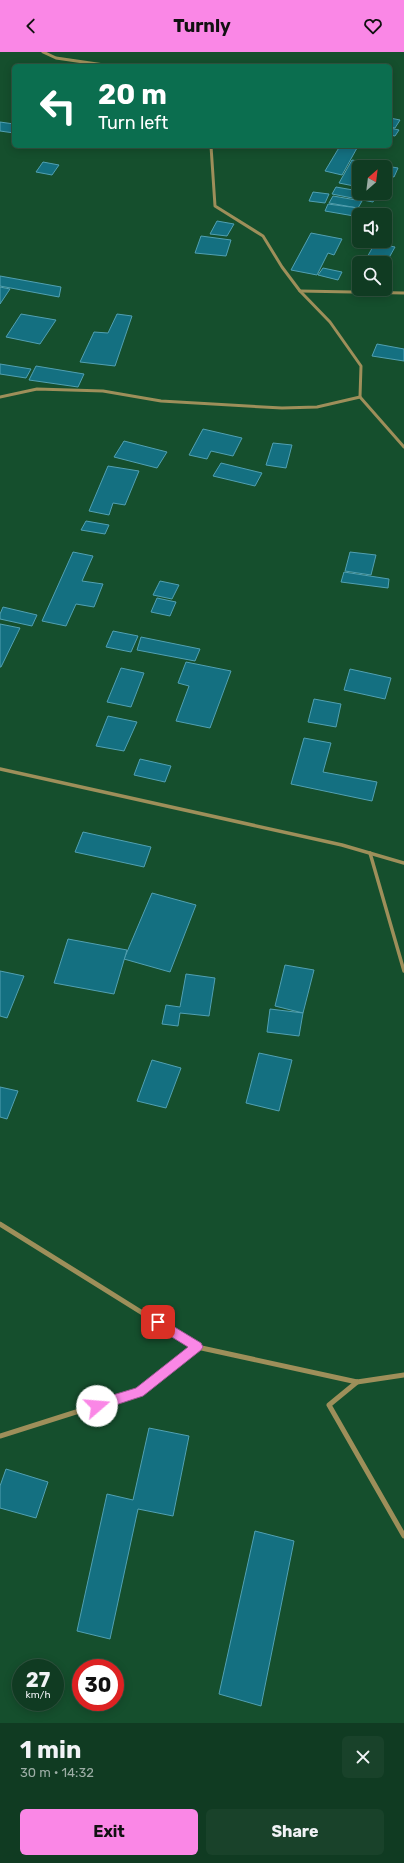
<!DOCTYPE html>
<meta charset="utf-8">
<style>
body{margin:0;font-family:Rubik,sans-serif;background:#19422a;color:#f1f3f6;height:100vh;display:flex;flex-direction:column;font-size:15px;white-space:nowrap}
*{box-sizing:border-box;margin:0}
p{font-size:13px;color:#9cada5}
.icon{flex:none;width:22px;height:22px;fill:none;stroke:currentColor;stroke-width:2;stroke-linecap:round;stroke-linejoin:round}
.map{position:relative;height:1671px;overflow:hidden}
.side{display:flex;flex-direction:column;background:#103b22;flex:1}
.side>*{flex:none}
.hud{position:absolute;left:12px;top:12px;width:380px;height:84px;border-radius:6px;box-shadow:0 2px 10px #0003,0 0 0 1px #305540;background:#0b6e4f;color:#fff;overflow:hidden}
.needle{width:26px;rotate:28deg}
.buttons{position:absolute;left:352px;top:108px;display:grid;gap:8px}
.buttons a{display:grid;place-items:center;width:40px;height:40px;border-radius:6px;background:#103b22;box-shadow:0 2px 10px #0003,0 0 0 1px #305540;font-size:20px}
.speed{position:absolute;left:12px;top:1607px;display:flex;gap:8px;font-size:20px;font-weight:700;text-align:center}
.speed>*{display:grid;place-content:center;width:52px;height:52px;border-radius:50%;background:#103b22;box-shadow:0 2px 10px #0003,0 0 0 1px #305540;line-height:1}
.speed small{font-size:10px;font-weight:400}
.speed .limit{border:6px solid #d22;background:#fff;color:#111}
.pin{position:absolute;display:grid;place-items:center;width:34px;height:34px;color:#fff;margin:-17px;border-radius:8px;box-shadow:0 2px 6px #0006}
.me{position:absolute;width:44px;margin:-22px;rotate:72deg;stroke-linejoin:round;filter:drop-shadow(0 0 3px #0008)}
.turn{display:flex;align-items:center;gap:14px;height:84px;padding:0 20px;font-size:18px}
.turn .icon{width:52px;height:52px;stroke-width:2.5}
.turn b{display:block;font-size:28px;line-height:34px}
.round{display:grid;place-items:center;flex:none;width:42px;height:42px;border-radius:6px;background:#19422a}
.summary{display:flex;align-items:center;justify-content:space-between;height:68px;padding:0 20px}
h1{font-size:24px;font-weight:700;line-height:30px}
.primary-button{display:flex;gap:8px;margin-top:auto;padding:8px 20px}
.primary-button a{flex:1;height:46px;border-radius:6px;background:#fa87e6;color:#111;font-size:16px;font-weight:700;line-height:46px;text-align:center}
.primary-button a+a{background:#19422a;color:#f1f3f6}
header{display:flex;justify-content:space-between;align-items:center;height:52px;padding:0 20px;background:#fa87e6;color:#111;font-size:18px;font-weight:700}
.map>svg:first-child{display:block}
.building{fill:#147081;stroke:#51a0b2}
.lines{fill:none;stroke-linecap:round;stroke-linejoin:round}
.street-far2{stroke:#9e8f5a;stroke-width:3}
.street-far1{stroke:#9e8f5a;stroke-width:3.5}
.street{stroke:#9e8f5a;stroke-width:5}
.route{fill:#fa87e6;stroke:#a25896}
</style>
<header><svg class="icon" aria-label="back" viewBox="0 0 24 24"><path d="M15 5l-7 7 7 7"/></svg>Turnly<svg class="icon" aria-label="heart" viewBox="0 0 24 24"><path d="M12 20l-8-8c-3-5 5-10 8-4 3-6 11-1 8 4z"/></svg></header>
<div class="map">
<svg width="404" height="1671" viewBox="0 0 404 1671">
<rect width="100%" height="100%" fill="#154f2d"/>
<g class="building">
<polygon points="390,66 400,68 395,76 390,75"/>
<polygon points="0,70 14,72 14,81 0,79"/>
<polygon points="390,76 399,78 395,84 390,83"/>
<polygon points="340,94 357,96 342,123 325,119"/>
<polygon points="352,108 398,116 394,125 385,123 385,115 359,115 359,127 357,126 354,134 339,131"/>
<polygon points="43,110 59,113 52,123 36,120"/>
<polygon points="336,135 359,139 359,141 377,142 373,150 332,142"/>
<polygon points="313,140 329,142 325,151 309,149"/>
<polygon points="333,144 362,149 358,156 329,151"/>
<polygon points="328,152 358,156 354,164 325,159"/>
<polygon points="217,169 234,172 227,184 210,182"/>
<polygon points="311,181 342,187 334,203 328,201 317,223 291,218"/>
<polygon points="201,184 231,188 226,204 195,201"/>
<polygon points="375,191 395,195 385,213 385,211 365,209"/>
<polygon points="323,216 342,220 338,228 318,223"/>
<polygon points="0,224 61,235 59,245 0,234"/>
<polygon points="0,235 10,237 0,252"/>
<polygon points="21,262 56,268 40,292 6,285"/>
<polygon points="117,262 132,264 115,314 80,310 94,280 108,281"/>
<polygon points="377,292 404,297 404,309 372,304"/>
<polygon points="0,312 31,317 26,326 0,322"/>
<polygon points="36,314 84,322 78,335 29,328"/>
<polygon points="203,377 242,386 233,404 211,399 207,407 189,403"/>
<polygon points="124,389 167,400 157,416 114,405"/>
<polygon points="273,391 292,393 286,416 266,413"/>
<polygon points="221,411 262,421 255,434 213,424"/>
<polygon points="108,414 139,419 125,453 113,451 109,463 89,459"/>
<polygon points="86,469 109,473 105,482 81,478"/>
<polygon points="73,500 93,504 82,529 103,532 94,555 76,552 66,574 42,569"/>
<polygon points="350,500 376,503 371,523 345,519"/>
<polygon points="344,520 389,527 388,536 341,530"/>
<polygon points="160,529 179,533 172,547 153,543"/>
<polygon points="157,546 176,550 170,564 151,560"/>
<polygon points="3,555 37,563 32,574 0,567 0,562"/>
<polygon points="0,572 20,576 1,615 0,615"/>
<polygon points="113,579 138,584 131,600 106,595"/>
<polygon points="141,585 200,597 195,609 137,598"/>
<polygon points="186,610 231,619 210,676 176,669 189,634 178,631"/>
<polygon points="121,616 144,621 131,655 107,650"/>
<polygon points="350,617 391,626 385,647 344,638"/>
<polygon points="314,647 341,652 336,675 308,670"/>
<polygon points="108,664 137,670 124,699 96,694"/>
<polygon points="304,686 331,691 323,720 377,730 372,749 291,732"/>
<polygon points="140,707 171,714 165,730 134,723"/>
<polygon points="83,780 151,795 144,815 75,800"/>
<polygon points="152,841 196,853 170,920 124,907"/>
<polygon points="68,887 127,898 114,942 54,931"/>
<polygon points="285,913 314,918 303,961 275,954"/>
<polygon points="0,919 24,924 7,966 0,964"/>
<polygon points="186,922 215,926 209,964 180,961 178,974 162,972 166,953 180,955"/>
<polygon points="270,957 303,961 299,984 267,980"/>
<polygon points="259,1001 292,1008 279,1059 246,1051"/>
<polygon points="152,1008 181,1016 166,1056 137,1049"/>
<polygon points="0,1035 18,1039 7,1067 0,1065"/>
<polygon points="149,1376 189,1384 173,1464 138,1457 110,1587 77,1579 107,1442 133,1448"/>
<polygon points="6,1417 48,1430 36,1466 0,1456 0,1434"/>
<polygon points="255,1479 294,1489 261,1654 219,1642"/>
</g>
<g class="lines">
<g class="street-far2">
<polyline points="43,0 56,6 111,14"/>
<polyline points="211,94 215,154 263,184 282,215 300,239 330,270 361,314 360,345"/>
<polyline points="300,239 404,241"/>
<polyline points="0,345 37,337 103,339 161,349 282,356 317,355 360,345 404,395"/>
</g>
<g class="street-far1">
<polyline points="0,717 342,793 404,811"/>
<polyline points="370,801 404,919"/>
</g>
<g class="street">
<polyline points="0,1172 197,1295 357,1330 404,1323"/>
<polyline points="357,1330 329,1353 404,1484"/>
<polyline points="0,1384 139,1340 197,1295"/>
</g>
</g>
<polygon class="route" points="158,1265 201,1291 203,1295 201,1298 143,1344 97,1359 93,1358 92,1354 93,1349 136,1336 188,1295 154,1274 152,1270 154,1266"/>
</svg>
<div class="buttons">
<a><svg class="needle" viewBox="-14 -14 28 28"><path d="M0-13l5 13h-10z" fill="#e53935"/><path d="M0 13l5-13h-10z" fill="#9cada5"/></svg></a>
<a><svg class="icon" aria-label="sound" viewBox="0 0 24 24"><path d="M4 9h4l5-4v14l-5-4H4zM17 9q2 3 0 6"/></svg></a>
<a><svg class="icon" aria-label="search" viewBox="0 0 24 24"><circle cx="10" cy="10" r="6"/><path d="M15 15l6 6"/></svg></a>
</div>
<div class="speed"><div>27<small>km/h</small></div><div class="limit">30</div></div>
<div class="pin" style="left:158px;top:1270px;background:#d93025"><svg class="icon" aria-label="arrive" viewBox="0 0 24 24"><path d="M6 21V4h12l-3 4 3 4H6"/></svg></div>
<svg class="me" style="left:97px;top:1354px" viewBox="-20 -20 40 40"><circle r="19" fill="#fff"/><path d="M0-13L10 11 0 6-10 11z" fill="#fa87e6"/></svg>
<div class="hud">
<div class="turn"><svg class="icon" aria-label="left" viewBox="0 0 24 24"><path d="M17 20v-9H6M10 6l-5 5 5 5"/></svg><div><b>20 m</b>Turn left</div></div>
</div>
</div>
<section class="side">
<div class="summary"><div><h1>1 min</h1><p>30 m · 14:32</p></div><a class="round"><svg class="icon" aria-label="close" viewBox="0 0 24 24"><path d="M6 6l12 12M18 6L6 18"/></svg></a></div>
<div class="primary-button"><a>Exit</a><a>Share</a></div>
</section>
